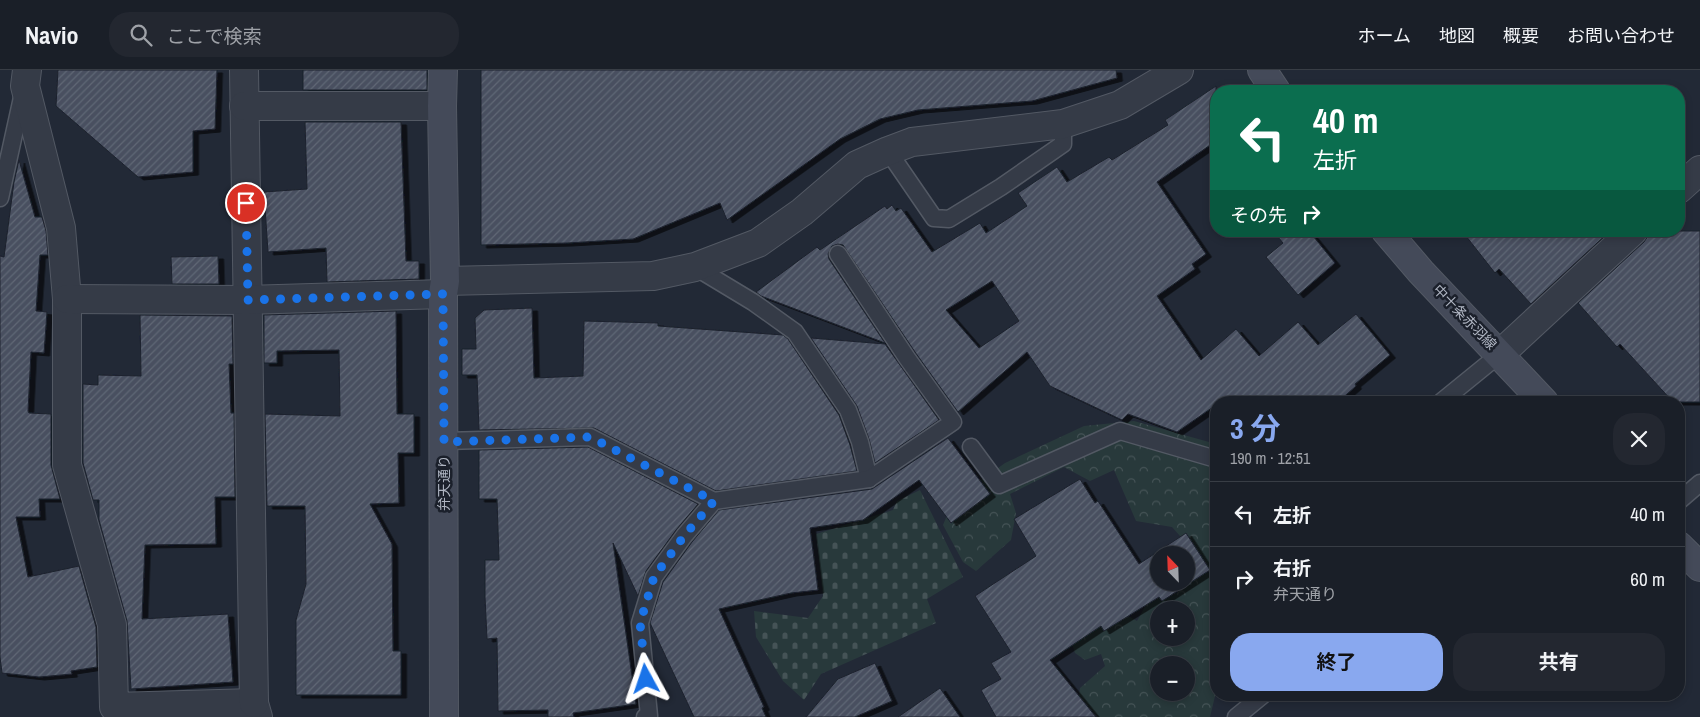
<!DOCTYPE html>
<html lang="ja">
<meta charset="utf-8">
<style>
body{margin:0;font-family:"Archivo Narrow","Noto Sans JP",sans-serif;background:#232730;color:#f1f3f6;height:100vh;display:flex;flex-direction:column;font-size:19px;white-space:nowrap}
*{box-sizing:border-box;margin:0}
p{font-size:16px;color:#9fa2a8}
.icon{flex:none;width:28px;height:28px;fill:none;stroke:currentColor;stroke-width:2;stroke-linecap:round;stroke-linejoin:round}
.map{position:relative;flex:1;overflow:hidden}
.panel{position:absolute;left:1210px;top:326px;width:475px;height:305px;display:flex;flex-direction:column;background:#1a1f28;border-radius:20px;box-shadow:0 2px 8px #0003,0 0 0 1px #383d45}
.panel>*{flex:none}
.guide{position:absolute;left:1210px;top:15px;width:475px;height:152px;border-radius:20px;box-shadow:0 2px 8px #0003,0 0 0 1px #383d45;background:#0b6e4f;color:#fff;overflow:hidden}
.needle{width:32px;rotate:337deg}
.tools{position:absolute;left:1150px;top:476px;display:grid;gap:10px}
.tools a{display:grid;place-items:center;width:45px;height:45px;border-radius:50%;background:#1a1f28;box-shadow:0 2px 8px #0003,0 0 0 1px #383d45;font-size:25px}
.pin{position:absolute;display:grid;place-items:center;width:42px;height:42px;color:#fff;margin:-21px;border:2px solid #fff;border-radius:50%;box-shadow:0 1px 5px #0007}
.me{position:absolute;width:55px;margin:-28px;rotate:355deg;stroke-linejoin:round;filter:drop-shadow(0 0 4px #0008)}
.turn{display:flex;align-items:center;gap:18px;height:105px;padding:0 20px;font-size:22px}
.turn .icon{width:65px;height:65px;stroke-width:2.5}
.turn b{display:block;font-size:35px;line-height:42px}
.then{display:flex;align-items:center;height:48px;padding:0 20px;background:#0003;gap:10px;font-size:19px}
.round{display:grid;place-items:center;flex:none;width:52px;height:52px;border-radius:20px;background:#232730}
.summary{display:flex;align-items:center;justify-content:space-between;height:85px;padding:0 20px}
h1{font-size:30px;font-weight:700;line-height:38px;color:#89a8ef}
.cta{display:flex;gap:10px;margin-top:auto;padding:10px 20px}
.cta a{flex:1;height:58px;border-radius:20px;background:#89a8ef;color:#111;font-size:20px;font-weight:700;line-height:58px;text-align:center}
.cta a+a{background:#232730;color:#f1f3f6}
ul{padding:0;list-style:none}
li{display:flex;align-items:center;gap:15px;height:65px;padding:0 20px;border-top:1px solid #383d45}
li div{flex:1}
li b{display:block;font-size:19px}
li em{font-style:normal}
header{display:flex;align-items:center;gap:30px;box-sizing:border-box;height:70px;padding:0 25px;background:#1a1f28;border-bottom:1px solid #383d45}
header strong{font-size:24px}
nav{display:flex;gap:28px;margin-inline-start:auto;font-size:18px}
.search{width:350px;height:45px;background:#232730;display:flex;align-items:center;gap:12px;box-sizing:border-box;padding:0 18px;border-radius:20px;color:#9fa2a8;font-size:19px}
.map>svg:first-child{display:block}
.forest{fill:url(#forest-crowns);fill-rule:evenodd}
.cemetery{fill:url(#cemetery-stones)}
.building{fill:url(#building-hatch);stroke:#1d222d;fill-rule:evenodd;filter:url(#shadow)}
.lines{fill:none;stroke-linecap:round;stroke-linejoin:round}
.lane-casing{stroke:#535964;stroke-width:19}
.street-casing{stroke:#535964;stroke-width:30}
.secondary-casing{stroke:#535964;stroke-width:30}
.lane{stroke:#353b47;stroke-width:16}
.street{stroke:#353b47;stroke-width:28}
.secondary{stroke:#444a59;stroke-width:28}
.route{stroke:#1a73e8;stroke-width:9;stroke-dasharray:0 16.2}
.labels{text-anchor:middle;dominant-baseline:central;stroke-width:5;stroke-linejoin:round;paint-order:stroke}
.street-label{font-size:14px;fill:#b0b6c3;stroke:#1b202b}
</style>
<header>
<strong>Navio</strong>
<div class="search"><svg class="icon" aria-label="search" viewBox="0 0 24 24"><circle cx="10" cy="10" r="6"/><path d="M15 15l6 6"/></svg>ここで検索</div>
<nav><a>ホーム</a><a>地図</a><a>概要</a><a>お問い合わせ</a></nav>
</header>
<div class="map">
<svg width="1700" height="647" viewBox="0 0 1700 647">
<defs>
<pattern id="forest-crowns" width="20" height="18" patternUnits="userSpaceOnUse" patternTransform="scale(1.25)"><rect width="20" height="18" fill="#28393b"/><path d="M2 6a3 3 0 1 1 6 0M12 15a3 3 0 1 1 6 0" fill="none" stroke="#455356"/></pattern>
<pattern id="cemetery-stones" width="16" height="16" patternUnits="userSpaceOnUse" patternTransform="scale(1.25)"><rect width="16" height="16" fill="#28393b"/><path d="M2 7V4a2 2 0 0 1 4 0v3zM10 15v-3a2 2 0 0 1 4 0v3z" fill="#455356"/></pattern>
<pattern id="building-hatch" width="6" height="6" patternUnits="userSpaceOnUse" patternTransform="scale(1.25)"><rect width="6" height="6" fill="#485060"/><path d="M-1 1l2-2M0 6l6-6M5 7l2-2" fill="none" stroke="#606775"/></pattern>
<filter id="shadow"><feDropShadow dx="5.5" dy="3" stdDeviation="0" flood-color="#0009"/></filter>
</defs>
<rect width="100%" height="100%" fill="#222936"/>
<path class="forest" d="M1134,351l82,23v248l-6,25h-135l5,-29 25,-22 -4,-12 -16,6 -10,-7 -8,-25 41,-24 29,17 21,-38 28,-1 10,-28 -24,-27 -36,-6 -22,-51 -24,11 -26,-14 -54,27 6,19 -5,27 -35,31 -13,-9 -20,-37 10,-24 52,-38 79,-37zM1159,540h27v28h-27zM1159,595h27v27h-27z"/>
<polygon class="cemetery" points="920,420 963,507 927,529 936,553 821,604 804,630 783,611 756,567 754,541 808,548 823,526 816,464 893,440 897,431"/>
<g class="building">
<polygon points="58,0 217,0 215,59 193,61 193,102 138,107 56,36"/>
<rect x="303" y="0" width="124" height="20"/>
<polygon points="481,0 1116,0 1117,8 1032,31 918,40 880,49 840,69 727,150 720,133 633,169 567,173 481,175"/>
<path d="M1216,16v55l-59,41 49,72 -14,10 3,5 -38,27 44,64 35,-31 23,27 39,-34 20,23 38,-31 34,41 -35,29 1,2 -18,16h-122v3l-39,27 -49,-18 -6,6 -72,-34 -23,-34 -69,60 -43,-60 -72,-107 -5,-1 -6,2 -4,8 1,5 56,84 -124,-47 -5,-4 61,-45 3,3 65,-44 2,3 5,-4 4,6 5,-3 31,44 48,-29 6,10 41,-27 -9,-13 39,-26 10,15 42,-25 3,3 56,-35 -3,-5zM992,211l27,40 -40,27 -33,-38z"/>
<polygon points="305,52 401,52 406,191 419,191 419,209 327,212 326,178 268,182 264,122 307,119"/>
<polygon points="19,90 35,147 42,147 46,161 48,185 40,185 36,241 47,242 44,283 31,282 28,341 29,343 51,344 51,395 60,429 39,429 40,447 16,447 28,507 79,496 96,557 97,597 71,601 72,604 39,607 2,603 0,587 0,186 4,187 14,112"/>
<polygon points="1273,161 1309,161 1335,193 1298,225 1266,187 1283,173"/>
<polygon points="1462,161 1610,161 1531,234 1499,199 1495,203"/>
<polygon points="1648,161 1700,161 1700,332 1673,332 1620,274 1617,277 1578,233 1644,172 1648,166"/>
<polygon points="218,186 219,214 172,214 171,187"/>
<polygon points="532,238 534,308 583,306 584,251 658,253 658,256 783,265 788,269 839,345 850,375 857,401 716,421 594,358 479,360 477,305 462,305 462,279 476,279 475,248 484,240"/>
<polygon points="396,241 397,344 414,344 414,383 398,383 399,433 370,434 392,474 393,581 401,581 401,625 296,625 296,550 306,514 305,436 267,436 265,344 340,346 339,280 277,281 277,293 264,293 264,245"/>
<polygon points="140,245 232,246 233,294 229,294 231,343 234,343 235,427 215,427 216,474 145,475 142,549 228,544 233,612 131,619 127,551 99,450 99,430 93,430 83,393 83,314 98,315 98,305 141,306"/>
<polygon points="811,268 885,274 939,350 875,393 869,369 857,336"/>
<polygon points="948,368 990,424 951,453 919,410 863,450 810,458 818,520 791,523 719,539 764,637 762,638 766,647 694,647 650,553 663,512 692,472 719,440 872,419"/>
<polygon points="588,377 698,434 676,460 646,501 638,526 613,473 636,634 573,643 574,647 548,647 548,640 498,641 497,568 487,569 485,527 485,490 499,490 497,429 479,429 479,380"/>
<path d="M1080,409l15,24 3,-2 41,63 47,-31 24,37 -48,31 -3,-4 -55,34 -3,-5 -51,34 46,57h-100l-15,-27 20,-11 -10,-16 20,-11 -36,-56 61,-40 -22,-37zM1159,485h27v27h-27z"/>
<polygon points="875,593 892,631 855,647 806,647 838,609"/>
<polygon points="940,618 960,647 898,647"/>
</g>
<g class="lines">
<g class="lane-casing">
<g id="lane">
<polyline points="888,81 934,148 949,149 1001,117 1063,74 1063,54"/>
<polyline points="0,128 23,23"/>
<polyline points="695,197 753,232 795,262 848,340 860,372 869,409"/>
<polyline points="1441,332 1500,284"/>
<polyline points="444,371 590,367 714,431"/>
<polyline points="971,377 999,415 1120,361 1216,389"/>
<polyline points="1679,431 1700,413"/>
<polyline points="645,647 649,646 640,553 654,507 684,466 714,431 869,409 953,352 907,288 838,184"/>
<polyline points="1236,647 1263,625"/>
</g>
</g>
<g class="street-casing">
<g id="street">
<polyline points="27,0 25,16 61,158 67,229 67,395 112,555 114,637 254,633 258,647"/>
<polyline points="244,0 254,633"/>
<polyline points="244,36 442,36"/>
<polyline points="1679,119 1700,100"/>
<polyline points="445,211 653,206 695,197 758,173 802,142 857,95 888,81 912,72 1063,54 1120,35 1179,0"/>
<polyline points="67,229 248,230 443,224"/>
<polyline points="1500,284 1633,161"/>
</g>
</g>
<g class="secondary-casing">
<g id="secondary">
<polyline points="443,0 442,36 445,211 443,224 444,647"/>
<polyline points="1262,0 1276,21"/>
<polyline points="1386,161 1421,202 1544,332"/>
<polyline points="1679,476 1700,497"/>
</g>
</g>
<use href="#lane" class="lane"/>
<use href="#street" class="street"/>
<use href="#secondary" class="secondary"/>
</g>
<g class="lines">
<polyline class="route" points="246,133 248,230 443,224 444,372 590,367 714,431 684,466 654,507 640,553 646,609"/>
</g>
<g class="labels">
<g class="street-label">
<text transform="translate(1465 247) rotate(46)">中十条赤羽線</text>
<text transform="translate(444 413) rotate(-90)">弁天通り</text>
</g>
</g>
</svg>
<div class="tools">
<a><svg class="needle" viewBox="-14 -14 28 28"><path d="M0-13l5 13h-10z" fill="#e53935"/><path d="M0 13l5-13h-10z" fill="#9fa2a8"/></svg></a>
<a>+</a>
<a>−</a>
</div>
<div class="pin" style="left:246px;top:133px;background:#d93025"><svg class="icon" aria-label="arrive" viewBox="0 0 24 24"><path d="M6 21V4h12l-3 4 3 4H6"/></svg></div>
<svg class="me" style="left:646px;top:609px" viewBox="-20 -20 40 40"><path d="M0-17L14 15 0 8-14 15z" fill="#1a73e8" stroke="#fff" stroke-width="4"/></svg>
<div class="guide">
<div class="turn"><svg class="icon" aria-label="left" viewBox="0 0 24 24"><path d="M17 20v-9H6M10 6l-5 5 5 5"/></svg><div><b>40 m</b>左折</div></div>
<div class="then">その先<svg class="icon" aria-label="right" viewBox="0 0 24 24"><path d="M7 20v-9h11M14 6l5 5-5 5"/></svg></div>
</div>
<section class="panel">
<div class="summary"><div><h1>3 分</h1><p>190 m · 12:51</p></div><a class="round"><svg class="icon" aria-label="close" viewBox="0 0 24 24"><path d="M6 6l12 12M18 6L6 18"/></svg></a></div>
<ul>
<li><svg class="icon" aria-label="left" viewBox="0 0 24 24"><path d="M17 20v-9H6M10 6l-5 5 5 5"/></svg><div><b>左折</b></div><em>40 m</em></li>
<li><svg class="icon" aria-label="right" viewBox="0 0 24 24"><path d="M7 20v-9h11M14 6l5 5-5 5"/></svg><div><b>右折</b><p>弁天通り</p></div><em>60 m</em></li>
</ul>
<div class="cta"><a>終了</a><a>共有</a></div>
</section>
</div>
